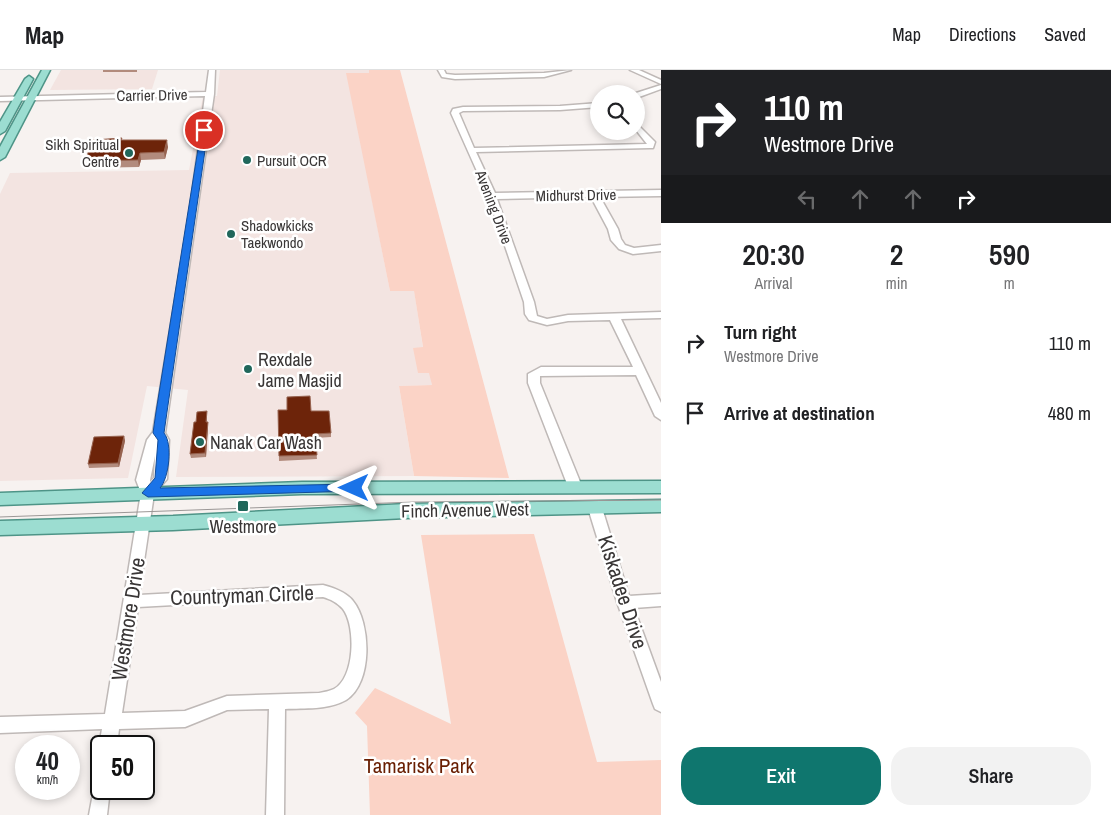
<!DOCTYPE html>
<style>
body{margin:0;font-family:"Archivo Narrow",sans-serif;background:#f2f2f2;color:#202124;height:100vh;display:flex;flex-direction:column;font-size:19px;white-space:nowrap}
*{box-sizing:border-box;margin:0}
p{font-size:16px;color:#757577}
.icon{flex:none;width:28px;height:28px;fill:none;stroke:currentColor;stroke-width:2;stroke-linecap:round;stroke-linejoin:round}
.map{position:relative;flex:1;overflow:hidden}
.details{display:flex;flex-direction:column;background:#fff;width:450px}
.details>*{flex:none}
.hud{background:#202124;color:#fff;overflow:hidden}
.buttons{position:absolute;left:590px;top:15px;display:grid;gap:10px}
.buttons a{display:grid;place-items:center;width:55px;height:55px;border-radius:50%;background:#fff;box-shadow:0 2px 8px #0003;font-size:25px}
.speed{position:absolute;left:15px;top:665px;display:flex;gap:10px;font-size:25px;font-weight:700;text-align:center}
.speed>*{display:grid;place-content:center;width:65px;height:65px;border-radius:50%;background:#fff;box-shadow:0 2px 8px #0003;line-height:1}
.speed small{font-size:12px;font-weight:400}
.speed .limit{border:2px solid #111;border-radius:8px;background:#fff;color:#111}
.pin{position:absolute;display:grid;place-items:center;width:42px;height:42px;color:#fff;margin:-21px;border:2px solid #fff;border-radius:50%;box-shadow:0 1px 5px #0007}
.me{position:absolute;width:55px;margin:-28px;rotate:270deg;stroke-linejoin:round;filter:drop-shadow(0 0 4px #0008)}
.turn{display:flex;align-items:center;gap:18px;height:105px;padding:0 20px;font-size:22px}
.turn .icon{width:65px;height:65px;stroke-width:2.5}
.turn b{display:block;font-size:35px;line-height:42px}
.lanes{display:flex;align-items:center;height:48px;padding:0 20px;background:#0003;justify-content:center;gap:25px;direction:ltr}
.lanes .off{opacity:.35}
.eta{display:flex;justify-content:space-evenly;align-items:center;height:85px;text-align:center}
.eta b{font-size:30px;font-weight:600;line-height:35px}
.cta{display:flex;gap:10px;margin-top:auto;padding:10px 20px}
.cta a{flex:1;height:58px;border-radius:20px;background:#0f766e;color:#fff;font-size:20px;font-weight:600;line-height:58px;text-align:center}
.cta a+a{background:#f2f2f2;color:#202124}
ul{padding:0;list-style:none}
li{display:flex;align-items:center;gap:15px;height:70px;padding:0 20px}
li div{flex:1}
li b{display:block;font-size:19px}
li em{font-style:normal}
header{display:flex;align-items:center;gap:30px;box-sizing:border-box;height:70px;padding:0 25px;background:#fff;border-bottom:1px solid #e0e0e0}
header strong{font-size:24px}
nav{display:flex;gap:28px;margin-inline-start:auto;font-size:18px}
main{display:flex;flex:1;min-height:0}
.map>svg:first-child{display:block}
.built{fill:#f3e4e1}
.green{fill:#fbd3c6}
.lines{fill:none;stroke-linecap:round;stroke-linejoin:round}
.minor-casing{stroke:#bfb9b7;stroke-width:3}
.major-casing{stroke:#4e9487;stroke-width:3}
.minor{fill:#fff;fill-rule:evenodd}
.major{fill:#9cddd1;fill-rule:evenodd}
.tram{stroke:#9b9796;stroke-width:1}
.wall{fill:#b28b7d}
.shaded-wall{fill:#96624f}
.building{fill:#6d240a;stroke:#96624f}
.route{fill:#1a73e8;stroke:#114b97}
.poi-dot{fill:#20675b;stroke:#fff;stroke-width:2}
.labels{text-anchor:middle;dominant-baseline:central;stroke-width:5;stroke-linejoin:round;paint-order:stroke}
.far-street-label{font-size:15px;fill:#393636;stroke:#fff}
.far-poi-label{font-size:15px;fill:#393636;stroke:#fff;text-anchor:start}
.poi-label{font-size:18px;fill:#393636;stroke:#fff;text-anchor:start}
.street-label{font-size:18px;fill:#393636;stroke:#fff}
.near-street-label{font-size:21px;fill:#393636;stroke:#fff}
.near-park-label{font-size:21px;fill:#681e02;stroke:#fff}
</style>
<header>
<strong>Map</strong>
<nav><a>Map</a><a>Directions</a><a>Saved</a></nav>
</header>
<main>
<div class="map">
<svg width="661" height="745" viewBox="0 0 661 745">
<rect width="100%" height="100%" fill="#f7f2f0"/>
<g class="built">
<polygon points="61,0 158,0 152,19 50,20"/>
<polygon points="220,0 369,0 369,3 347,3 390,221 414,220 423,278 413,278 430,303 432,315 399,316 414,406 176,407 188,320 147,316 128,408 0,411 0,124 10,103 189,100 203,26 217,26"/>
</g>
<g class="green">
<polygon points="369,0 400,0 509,408 414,406 399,316 432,315 429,303 418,303 413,278 423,277 414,221 390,221 346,3 369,3"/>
<polygon points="534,464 597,692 661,690 661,745 370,745 367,656 355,643 375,618 451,654 421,465"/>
</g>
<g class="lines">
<g class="minor-casing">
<g id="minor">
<path d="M209,0h6l-1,24 -49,339 4,7 -2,39 -13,15 -15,101 184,-10c11,3 23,7 30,16 18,22 20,82 -7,99 -18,10 -41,8 -61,9l-1,106h-18l3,-106 -42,1 -42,17 -66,2 -2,17h-16v4l-2,-4 3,-17 -102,4v-16l105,-3 36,-221 -5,-13 11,-40 6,-8 37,-223 15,-113 -205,5v-4l206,-5zM155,386l-1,22 -4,4v-2zM323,527c7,2 15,6 20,12 13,17 12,69 -9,80 -4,2 -10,3 -15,4l-92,3 -42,15 -63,2 16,-106z"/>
<polygon points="438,0 444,0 446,4 455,5 544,3 571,0 544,7 455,9 442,7"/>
<polygon points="630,0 639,0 661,10 661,14"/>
<polygon points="661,15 661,19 639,27 636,27 636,24 633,24"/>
<polygon points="599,33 599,37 560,40 463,41 459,43 474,78 647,74 636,60 636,53 655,72 653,78 650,78 476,82 495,123 661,120 661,126 600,127 618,159 621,169 625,175 634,178 661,175 661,181 633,184 619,179 611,170 608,159 591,127 497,129 534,232 537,246 547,249 568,245 661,242 661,248 621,249 661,333 661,350 655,346 636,305 540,306 540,313 583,419 581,422 571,422 569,419 528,313 528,304 541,297 633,297 610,250 568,251 547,255 529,250 525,244 524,232 488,126 451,43 453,39 463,37 560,36"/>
<polygon points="595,433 600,434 602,438 629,526 661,524 661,536 634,538 661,612 661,642 655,639 653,634 617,532 588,438 590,434"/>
<polygon points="101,710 101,719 110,719 107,745 89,745 95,713"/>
</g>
</g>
<g class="major-casing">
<g id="major">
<polygon points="42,0 50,0 5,87 0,90 0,77"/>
<polygon points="29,6 33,9 5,61 0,64 0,52 25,9"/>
<polygon points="661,411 661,423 302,424 0,435 0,423 302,412"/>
<polygon points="661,430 661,442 406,448 173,460 0,465 0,451 173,446 406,434"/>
</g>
</g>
<use href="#minor" class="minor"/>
<use href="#major" class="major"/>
<polyline class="tram" points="0,447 415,432 661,430"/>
</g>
<g class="wall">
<rect x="103" y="0" width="34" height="2"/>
<polygon points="122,70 168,77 165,89 141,90 139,97 86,98 85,91"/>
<polygon points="278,340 287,340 311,341 331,363 331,367 315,368 317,389 279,391"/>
<polygon points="207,341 207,352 208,356 206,387 191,388 190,384"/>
<polygon points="124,366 125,371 119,397 89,398 88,394"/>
</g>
<g class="shaded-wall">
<polygon points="167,70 168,77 165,89 164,82"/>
<polygon points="140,83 141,90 139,97 138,90"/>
<polygon points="208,352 208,356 206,387 205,383"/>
<polygon points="124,366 125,371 119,397 118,393"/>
</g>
<g class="building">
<polygon points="122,68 121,70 167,70 164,82 140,83 138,90 85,91 93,70"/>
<polygon points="310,326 311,341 329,341 331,363 315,364 317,385 279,386 278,340 287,340 287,327"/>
<polygon points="207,341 206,352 208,352 205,383 190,384 194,352 196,352 197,342"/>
<polygon points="124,366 118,393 88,394 94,367"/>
</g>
<path class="route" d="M204,58l4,2 -41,282 -3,21c9,11 5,45 -4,55l194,-4 4,1 2,3 -2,3 -210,6 -6,-4 13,-15 3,-38 -5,-7 3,-21 45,-282z"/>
<g class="poi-dot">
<circle cx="129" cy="83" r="5"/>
<circle cx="247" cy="90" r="5"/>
<circle cx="231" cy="164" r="5"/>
<circle cx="248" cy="299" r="5"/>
<circle cx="200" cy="372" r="5"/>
<rect x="237" y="430" width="12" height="12" rx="2.5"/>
</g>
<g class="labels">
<g class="far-street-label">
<text transform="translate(152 25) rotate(-1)">Carrier Drive</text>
<text transform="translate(576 125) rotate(-1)">Midhurst Drive</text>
<text transform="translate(494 137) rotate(69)">Avening Drive</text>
</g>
<g class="far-poi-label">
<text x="119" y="74" text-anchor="end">Sikh Spiritual<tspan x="119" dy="17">Centre</tspan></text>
<text x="257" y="90">Pursuit OCR</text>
<text x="241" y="155">Shadowkicks<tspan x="241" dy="17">Taekwondo</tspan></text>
</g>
<g class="poi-label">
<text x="258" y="289">Rexdale<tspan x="258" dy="21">Jame Masjid</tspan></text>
<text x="210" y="372">Nanak Car Wash</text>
<text x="243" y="456" text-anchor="middle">Westmore</text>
</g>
<g class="street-label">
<text transform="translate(465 440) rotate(-1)">Finch Avenue West</text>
</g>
<g class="near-street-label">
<text transform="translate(623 522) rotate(72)">Kiskadee Drive</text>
<text transform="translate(242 525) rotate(-2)">Countryman Circle</text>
<text transform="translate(128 549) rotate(-81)">Westmore Drive</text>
</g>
<g class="near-park-label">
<text x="419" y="695">Tamarisk Park</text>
</g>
</g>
</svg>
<div class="buttons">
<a><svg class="icon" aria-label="search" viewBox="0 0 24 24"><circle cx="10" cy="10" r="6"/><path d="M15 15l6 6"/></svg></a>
</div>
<div class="speed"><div>40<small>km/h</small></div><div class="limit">50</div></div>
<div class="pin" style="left:204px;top:60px;background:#d93025"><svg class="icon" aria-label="arrive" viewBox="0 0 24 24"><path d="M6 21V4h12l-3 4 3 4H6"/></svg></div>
<svg class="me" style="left:354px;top:418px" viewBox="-20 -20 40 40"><path d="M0-17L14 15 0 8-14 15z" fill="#1a73e8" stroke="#fff" stroke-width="4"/></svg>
</div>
<section class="details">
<div class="hud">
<div class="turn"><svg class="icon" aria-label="right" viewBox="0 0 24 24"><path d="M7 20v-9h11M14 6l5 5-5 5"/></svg><div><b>110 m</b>Westmore Drive</div></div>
<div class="lanes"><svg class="icon off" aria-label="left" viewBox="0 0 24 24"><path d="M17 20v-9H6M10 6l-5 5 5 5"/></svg><svg class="icon off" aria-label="ahead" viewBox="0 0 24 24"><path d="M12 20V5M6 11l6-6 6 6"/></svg><svg class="icon off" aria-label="ahead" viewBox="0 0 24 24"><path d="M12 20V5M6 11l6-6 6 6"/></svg><svg class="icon" aria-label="right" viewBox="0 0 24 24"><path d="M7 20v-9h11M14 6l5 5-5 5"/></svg></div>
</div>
<div class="eta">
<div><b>20:30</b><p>Arrival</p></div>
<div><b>2</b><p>min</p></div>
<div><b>590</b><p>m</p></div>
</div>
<ul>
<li><svg class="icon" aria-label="right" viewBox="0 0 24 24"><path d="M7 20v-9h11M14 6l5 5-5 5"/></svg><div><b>Turn right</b><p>Westmore Drive</p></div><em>110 m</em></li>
<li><svg class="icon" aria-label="arrive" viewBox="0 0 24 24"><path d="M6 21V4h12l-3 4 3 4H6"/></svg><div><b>Arrive at destination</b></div><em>480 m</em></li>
</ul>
<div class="cta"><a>Exit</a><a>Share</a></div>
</section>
</main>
